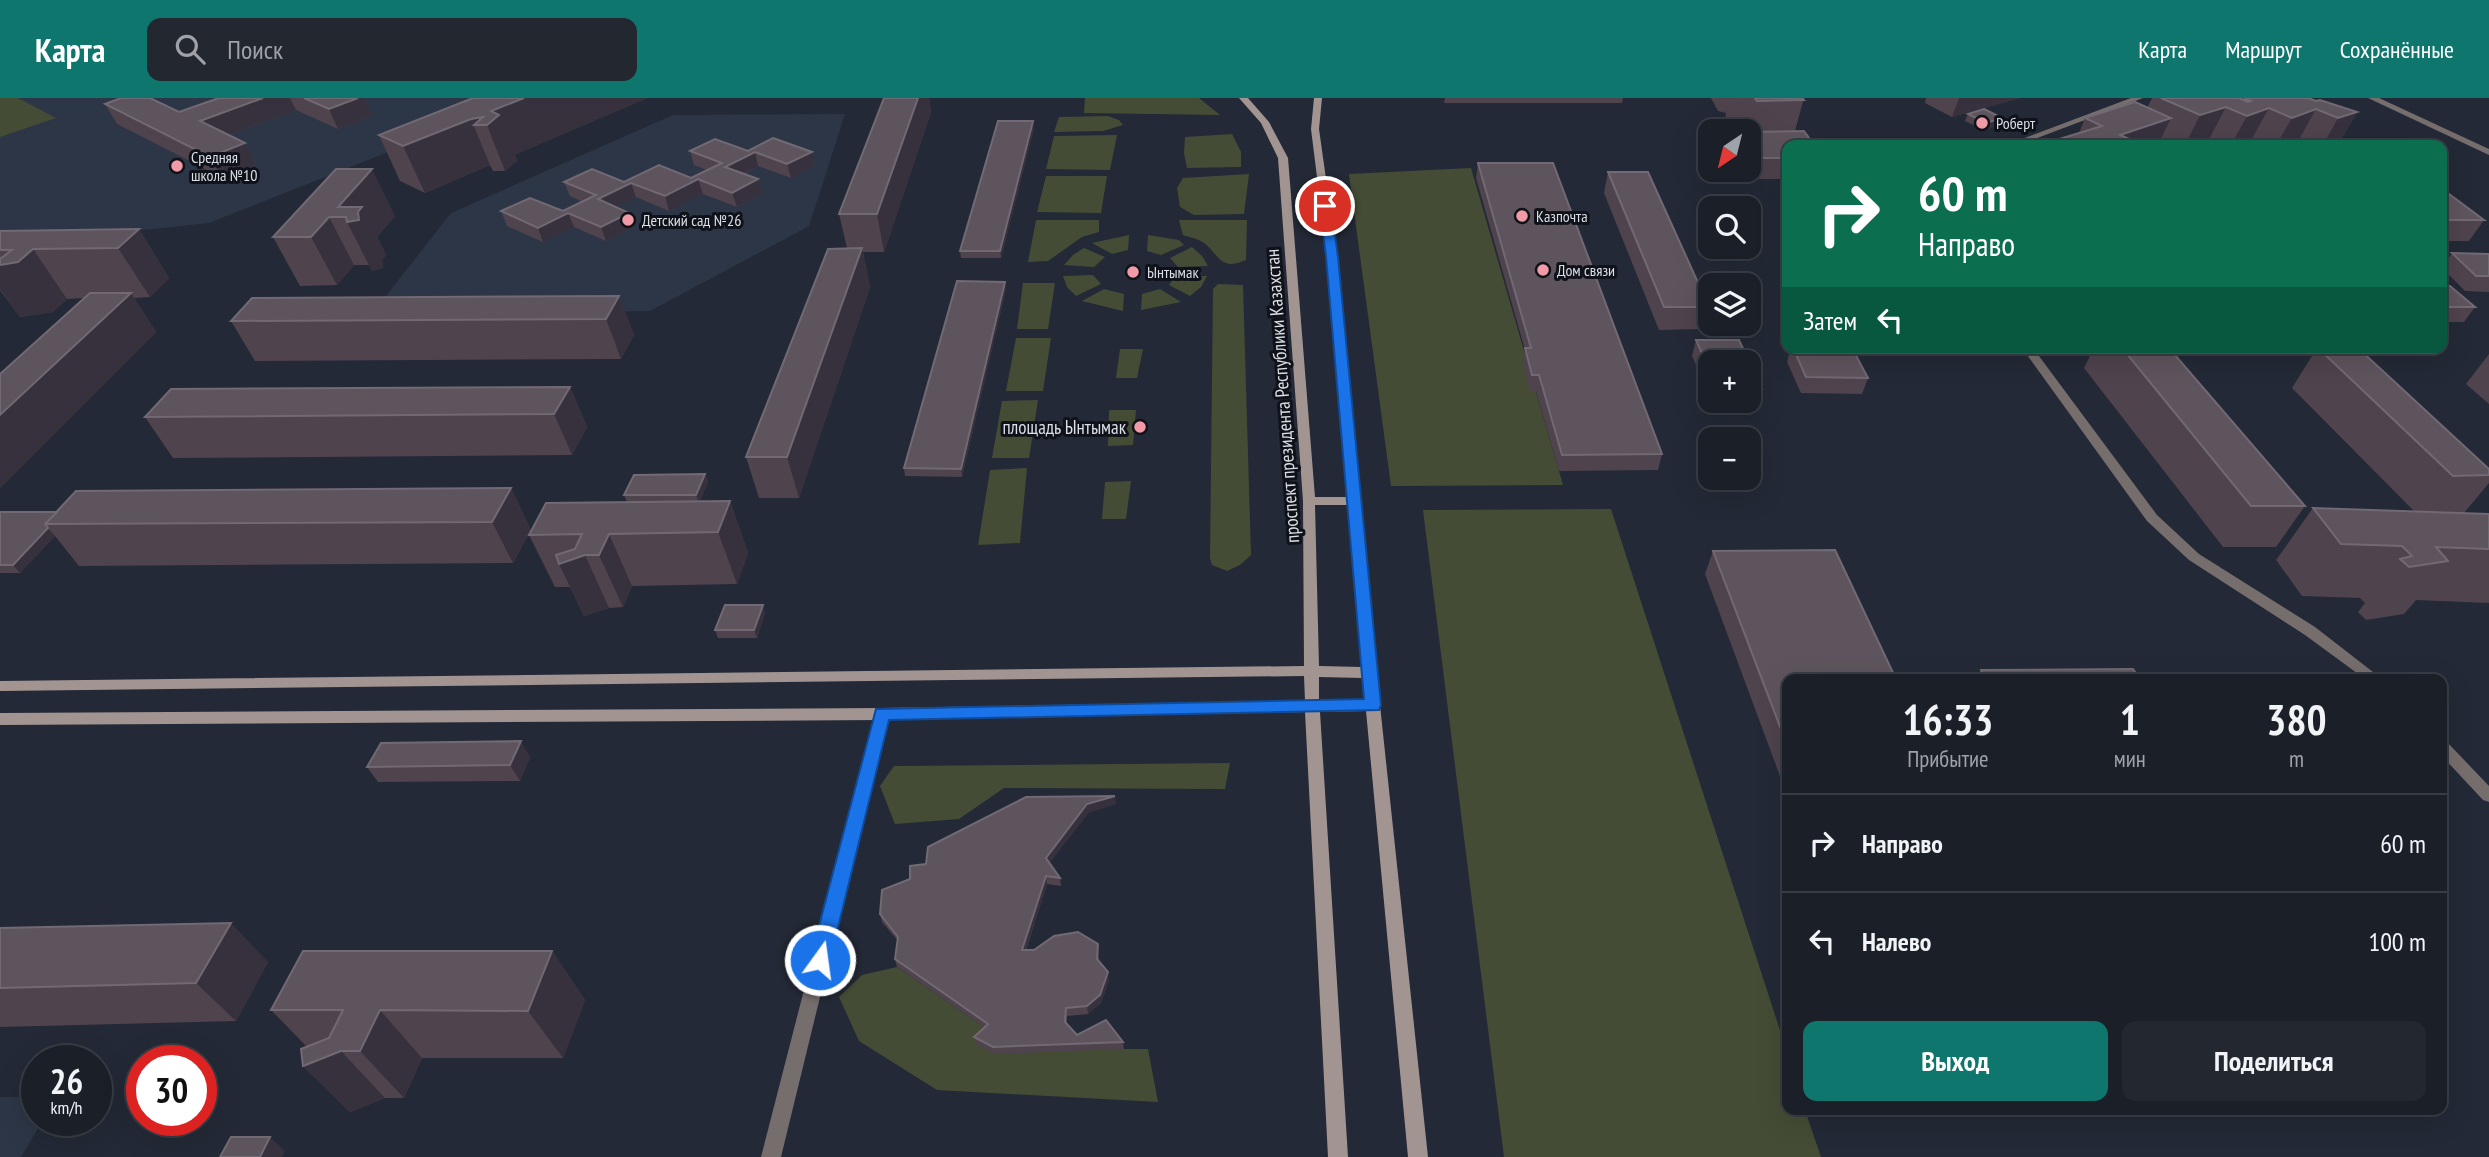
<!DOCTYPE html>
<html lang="ru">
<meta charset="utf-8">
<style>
body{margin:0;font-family:"PT Sans Narrow",sans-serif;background:#232730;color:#f1f3f6;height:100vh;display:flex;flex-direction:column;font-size:26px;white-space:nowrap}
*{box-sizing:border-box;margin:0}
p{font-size:23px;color:#9fa2a8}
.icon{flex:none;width:38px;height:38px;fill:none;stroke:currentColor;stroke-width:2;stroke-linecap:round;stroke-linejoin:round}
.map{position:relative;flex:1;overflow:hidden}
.side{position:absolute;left:1782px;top:576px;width:665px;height:441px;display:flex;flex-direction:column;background:#1a1f28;border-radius:14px;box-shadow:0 7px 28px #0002,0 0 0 2px #383d45}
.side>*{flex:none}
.guide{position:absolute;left:1782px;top:42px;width:665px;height:214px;border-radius:14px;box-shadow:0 7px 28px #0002,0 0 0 2px #383d45;background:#0b6e4f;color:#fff;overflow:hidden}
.needle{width:46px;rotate:215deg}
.fabs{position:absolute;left:1698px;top:21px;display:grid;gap:14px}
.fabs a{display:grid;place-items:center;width:63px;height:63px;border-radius:14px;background:#1a1f28;box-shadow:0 7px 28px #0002,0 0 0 2px #383d45;font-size:35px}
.speed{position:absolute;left:21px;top:947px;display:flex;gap:14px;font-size:35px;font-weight:700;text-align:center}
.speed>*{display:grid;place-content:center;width:91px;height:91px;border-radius:50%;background:#1a1f28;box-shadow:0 7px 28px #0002,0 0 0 2px #383d45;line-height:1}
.speed small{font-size:18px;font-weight:400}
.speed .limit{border:10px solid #d22;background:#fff;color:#111}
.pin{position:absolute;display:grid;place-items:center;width:60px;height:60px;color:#fff;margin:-30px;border:4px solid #fff;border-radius:50%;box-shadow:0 2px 7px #0007}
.me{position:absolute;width:77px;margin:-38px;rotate:14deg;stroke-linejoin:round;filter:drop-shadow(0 0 5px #0008)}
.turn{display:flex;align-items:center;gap:24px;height:147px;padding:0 21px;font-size:32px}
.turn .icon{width:91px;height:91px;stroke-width:2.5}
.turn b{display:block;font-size:49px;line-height:60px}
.then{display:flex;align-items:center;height:66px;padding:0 21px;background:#0003;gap:14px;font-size:26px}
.eta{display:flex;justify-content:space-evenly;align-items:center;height:119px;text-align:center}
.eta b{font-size:42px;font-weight:800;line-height:49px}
.primary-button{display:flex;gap:14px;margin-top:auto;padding:14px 21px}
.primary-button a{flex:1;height:80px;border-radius:14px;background:#0f766e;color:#fff;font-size:28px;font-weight:800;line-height:80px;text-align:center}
.primary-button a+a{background:#232730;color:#f1f3f6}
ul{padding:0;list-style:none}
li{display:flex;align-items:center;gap:21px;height:98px;padding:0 21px;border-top:2px solid #383d45}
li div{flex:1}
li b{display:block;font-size:26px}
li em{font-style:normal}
header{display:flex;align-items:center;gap:42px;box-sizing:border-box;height:98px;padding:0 35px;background:#0f766e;color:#fff}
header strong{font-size:33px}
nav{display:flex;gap:38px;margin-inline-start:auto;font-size:24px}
.search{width:490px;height:63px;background:#232730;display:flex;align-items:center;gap:18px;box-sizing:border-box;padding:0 24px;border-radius:14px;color:#9fa2a8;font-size:26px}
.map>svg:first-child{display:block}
.built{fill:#2d3647}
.green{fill:#454c35}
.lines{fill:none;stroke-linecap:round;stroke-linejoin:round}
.street{fill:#766e6c;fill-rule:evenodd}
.secondary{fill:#a29591;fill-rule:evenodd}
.wall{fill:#4f434d}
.shaded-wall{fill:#37313d}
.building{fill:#5e545d;stroke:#716973;stroke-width:2}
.route{fill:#1a73e8;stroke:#114b97;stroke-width:2}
.poi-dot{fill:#f39aa7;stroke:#0f1218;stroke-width:2.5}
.labels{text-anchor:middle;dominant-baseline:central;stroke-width:6;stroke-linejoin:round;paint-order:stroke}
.far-poi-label{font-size:16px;fill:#dbdfe7;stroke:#0f1218;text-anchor:start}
.street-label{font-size:19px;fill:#dbdfe7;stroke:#0f1218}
.poi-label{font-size:19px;fill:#dbdfe7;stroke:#0f1218;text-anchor:end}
</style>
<header>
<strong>Карта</strong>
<div class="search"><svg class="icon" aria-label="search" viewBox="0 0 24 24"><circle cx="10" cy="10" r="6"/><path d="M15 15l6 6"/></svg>Поиск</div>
<nav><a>Карта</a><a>Маршрут</a><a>Сохранённые</a></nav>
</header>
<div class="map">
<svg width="2489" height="1059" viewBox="0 0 2489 1059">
<rect width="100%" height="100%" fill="#232936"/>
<g class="built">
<polygon points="0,0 475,0 499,10 209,125 51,142 0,143"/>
<polygon points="845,16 809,128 650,213 371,217 451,115 673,17"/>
<polygon points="0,999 37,999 37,1022 43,1022 21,1059 0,1059"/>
</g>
<g class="green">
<polygon points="0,0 18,0 56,20 0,39"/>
<polygon points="1085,0 1199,0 1220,17 1084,15"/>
<polygon points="1108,18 1119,22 1123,27 1103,33 1054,34 1059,19"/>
<polygon points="1232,36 1241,54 1241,69 1187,70 1184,55 1185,39"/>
<polygon points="1117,37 1110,72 1046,71 1054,38"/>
<polygon points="1471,70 1563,387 1391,388 1349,76"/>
<polygon points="1249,76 1244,116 1194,117 1180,109 1177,90 1183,80"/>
<polygon points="1046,78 1107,78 1101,115 1037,114"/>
<polygon points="1036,122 1099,122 1099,134 1082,139 1048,163 1028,164"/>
<path d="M1179,122h68l-1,40c-29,13 -27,-10 -47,-20 -5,-2 -11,-3 -16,-5z"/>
<polygon points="1129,137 1128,152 1112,156 1092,145"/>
<polygon points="1148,137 1179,142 1184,147 1161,157 1147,153"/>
<polygon points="1192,149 1202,158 1208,168 1178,169 1170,160"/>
<polygon points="1084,150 1105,159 1094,169 1064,167 1073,157"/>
<polygon points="1093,177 1101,186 1076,198 1067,189 1063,178"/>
<polygon points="1175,178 1207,178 1201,189 1190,198 1169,187"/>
<polygon points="1023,185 1055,185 1048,231 1017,231"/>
<polygon points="1218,186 1243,187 1251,457 1240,467 1227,473 1212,467 1210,460 1213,191"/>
<polygon points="1104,191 1124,196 1123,213 1082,203"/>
<polygon points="1160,191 1181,204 1141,212 1142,196"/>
<polygon points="1016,240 1051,240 1043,293 1006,293"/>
<polygon points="1120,251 1143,251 1137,280 1116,280"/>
<polygon points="1038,302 1029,360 992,360 1002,303"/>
<polygon points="1109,312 1136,312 1133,347 1108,348"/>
<polygon points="1027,370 1020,445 978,447 990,372"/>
<polygon points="1131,383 1126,421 1102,421 1105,384"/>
<polygon points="1611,411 1787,954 1787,1012 1805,1012 1821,1059 1504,1059 1423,412"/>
<polygon points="1230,665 1225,691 1004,690 959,721 895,726 880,688 894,668"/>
<polygon points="897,869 990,933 1124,951 1148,951 1158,1004 937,992 859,943 839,899 862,877"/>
</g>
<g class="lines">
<g class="street">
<polygon points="2131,0 2143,0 2019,47 2006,47"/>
<polygon points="2368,0 2379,0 2489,51 2489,57"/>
<polygon points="2022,250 2033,250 2157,417 2199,456 2315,529 2382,581 2365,581 2305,537 2189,462 2147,423"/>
<polygon points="882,610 887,612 889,616 781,1059 761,1059 875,616 877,612"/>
<polygon points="2441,641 2446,643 2489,688 2489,704 2483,702 2441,657"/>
</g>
<path class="secondary" d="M1239,0h9l21,24 19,36 27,339h33l-21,-240 -16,-128 3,-31h8l-3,31 18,128 43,448 48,452h-20l-42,-446 -46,1 28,445h-20l-23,-445 -423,8 -882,5v-12l882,-5 423,-7 -1,-25 -1304,15v-10l1304,-15 -1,-165 -25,-343 -17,-35zM1315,407h33l14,162 -43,-1zM1319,579l44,1 2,22h-46z"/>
</g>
<g class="wall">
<polygon points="219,0 364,0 372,18 338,31 296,12 228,37 245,45 256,66 221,79 117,26 105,6 179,14"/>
<polygon points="473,0 515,57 517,63 505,73 493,73 490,67 425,95 400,83 379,37"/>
<polygon points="884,0 929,0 931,14 884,154 863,154 870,189 799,400 759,400 746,359 847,150 839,116"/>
<polygon points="1445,0 1623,0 1622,5 1444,5"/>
<polygon points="1711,0 1804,0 1795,33 1787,47 1787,81 1741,81 1736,72 1748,72 1748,33 1734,33 1727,25 1728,22 1725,20 1726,15 1718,13"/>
<polygon points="1926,0 2020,0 1952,19 1925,5"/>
<polygon points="2152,0 2308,0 2357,14 2338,47 2213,47 2207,45 2199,47 2169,47 2160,43 2158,47 2051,47 2053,43 2079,35 2085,20 2147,10"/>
<polygon points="1968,16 2002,20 1999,27 1984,32 1965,23"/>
<polygon points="1034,30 1001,160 961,160 960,153"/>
<polygon points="690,53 812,54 815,68 791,80 758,68 744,76 758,81 762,96 737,109 703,96 669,113 636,99 616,109 629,115 634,129 606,143 574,129 543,144 507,128 501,113 563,113 583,104 570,98 564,84 624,84 691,80 707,72 694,67"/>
<polygon points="1478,65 1662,356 1658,372 1559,373 1536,293 1530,293 1523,265 1525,252 1476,80"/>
<polygon points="336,71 395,118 377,139 386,157 382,162 383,170 372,173 369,167 354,167 337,187 300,188 273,139"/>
<polygon points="1608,74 1709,209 1703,231 1659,232 1604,95"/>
<polygon points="2441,90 2484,122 2469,143 2441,143"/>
<polygon points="139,131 169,180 150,199 134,200 156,234 0,390 0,276 83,200 67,201 53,214 20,219 0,192 0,133"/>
<polygon points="2452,155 2489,156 2489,194 2465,193 2442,170"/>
<polygon points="2441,188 2475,209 2464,224 2441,224"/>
<polygon points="1006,191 962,379 905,378 904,370"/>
<polygon points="619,198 634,237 621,261 255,263 231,223"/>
<polygon points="1696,242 1739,242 1762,291 1757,306 1713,306 1711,303 1748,303 1748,264 1710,264 1710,299 1692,258"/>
<polygon points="1791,250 1852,250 1868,280 1862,296 1801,295 1787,264"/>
<polygon points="2094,250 2169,250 2305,408 2276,449 2223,449 2084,270"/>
<polygon points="2317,250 2358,250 2489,371 2489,385 2464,415 2489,415 2489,505 2416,502 2404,516 2366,522 2358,514 2365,505 2360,500 2302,498 2276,462 2313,410 2414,413 2292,290"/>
<polygon points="2489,256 2489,306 2466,286"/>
<polygon points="570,289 587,329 572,357 173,360 145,319"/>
<polygon points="705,376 708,384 700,403 730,403 748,455 737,486 632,488 623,509 609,510 584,518 570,489 555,489 529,437 627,404 624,397"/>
<polygon points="511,390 531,432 513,465 79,468 55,438 20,475 0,475 0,414 57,414"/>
<polygon points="1713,453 1787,581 1787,697 1705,476"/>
<polygon points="765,515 757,540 718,540 715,532"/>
<polygon points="1981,572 2140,581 1975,581"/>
<polygon points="530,659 520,683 378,684 367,669"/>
<polygon points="1116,706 1089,714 1049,765 1060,780 1061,788 1047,786 1026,852 1034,852 1098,846 1099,863 1109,882 1101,905 1088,916 1067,918 1067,925 1077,937 1123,944 1124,951 995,956 976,946 974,939 984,929 897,869 895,861 898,843 882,824 880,816 910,781 926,766 928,749"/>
<polygon points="0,830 268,864 236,923 0,929"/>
<polygon points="552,853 585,902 563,960 422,960 404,1000 385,1000 350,1014 303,968 307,949 271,912"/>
</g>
<g class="shaded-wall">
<polygon points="263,0 290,0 296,12 211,43 200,23"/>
<polygon points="358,0 364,0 372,18 338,31 329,11"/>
<polygon points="524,0 648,0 515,57 517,63 505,73 487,27 491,13"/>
<polygon points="918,0 929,0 931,14 884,154 877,116"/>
<polygon points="1959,0 2020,0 1952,19"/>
<polygon points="2226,9 2207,45 2199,47 2185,47 2200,17"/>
<polygon points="2269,10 2249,46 2231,47 2247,18"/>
<polygon points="2316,11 2296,47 2276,47 2292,20"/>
<polygon points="2357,14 2338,47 2323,47 2338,20"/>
<polygon points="483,19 474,27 471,21"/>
<polygon points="2002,20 1999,27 1984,32 1986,25"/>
<polygon points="2171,20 2158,47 2115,47 2120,37"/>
<polygon points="471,21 490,67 425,95 403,48"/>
<polygon points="1033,23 1034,30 1001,160 1000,153"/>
<polygon points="245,45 256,66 221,79 210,59"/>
<polygon points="755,54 758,68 729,83 725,69"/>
<polygon points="812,54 815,68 791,80 787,66"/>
<polygon points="372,71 395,118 377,139 386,157 382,162 383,170 372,173 347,124 346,119 338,109"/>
<polygon points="698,81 703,96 669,113 665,98"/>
<polygon points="758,81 762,96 737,109 732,95"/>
<polygon points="631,85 636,99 603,116 598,101"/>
<polygon points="568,115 574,129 543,144 538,130"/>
<polygon points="629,115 634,129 606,143 601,129"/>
<polygon points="329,119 354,167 337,187 311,139"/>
<polygon points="139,131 169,180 150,199 118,150"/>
<polygon points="862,150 870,189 799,400 787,359"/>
<polygon points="33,151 67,201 53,214 20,219 0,191 0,167"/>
<polygon points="1005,184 1006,191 962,379 961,371"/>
<polygon points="131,195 156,234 0,390 0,317"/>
<polygon points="619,198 634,237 621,261 606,221"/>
<polygon points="570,289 587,329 572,357 554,316"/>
<polygon points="705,376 708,384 699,405 696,397"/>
<polygon points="511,390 531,432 513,465 492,424"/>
<polygon points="730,403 748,455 737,486 718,434"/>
<polygon points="48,430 55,438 20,475 13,467"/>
<polygon points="609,436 632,488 623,509 599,457"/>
<polygon points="585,457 609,510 584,518 559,466"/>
<polygon points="763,507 765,515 757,540 754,532"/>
<polygon points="521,643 530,659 520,683 510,667"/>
<polygon points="1115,698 1116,706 1089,714 1047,767 1046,760 1087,706"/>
<polygon points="1046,778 1047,786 1023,859 1022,852"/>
<polygon points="231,825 268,864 236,923 196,885"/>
<polygon points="552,853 585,902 563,960 528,913"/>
<polygon points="1108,874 1109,882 1101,905 1088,916 1087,908"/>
<polygon points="380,912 422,960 404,1000 360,953"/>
<polygon points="341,953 385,1000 350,1014 303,968"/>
<polygon points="270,1039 285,1053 282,1059 260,1059"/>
</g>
<g class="building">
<polygon points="121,0 150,0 179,14 219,0 263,0 200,23 245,45 210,59 105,6"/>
<polygon points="304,0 358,0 329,11"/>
<polygon points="473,0 524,0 491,13 499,17 487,27 474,27 483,19 471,21 403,48 379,37"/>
<polygon points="884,0 918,0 877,116 839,116"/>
<polygon points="1755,0 1802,0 1804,2 1757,3"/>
<polygon points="2161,0 2239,0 2248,4 2251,3 2244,0 2308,0 2316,3 2320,2 2357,14 2338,20 2316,11 2292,20 2269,10 2247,18 2226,9 2200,17"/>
<polygon points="2135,4 2171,20 2120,37 2136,44 2127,47 2062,47 2053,43 2102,28 2085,20"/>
<polygon points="1984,11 2002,20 1986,25 1968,16"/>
<polygon points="998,23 1033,23 1000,153 960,153"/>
<polygon points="1804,33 1814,47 1787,47 1787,60 1748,60 1748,34"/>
<polygon points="773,40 812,54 787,66 755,54 725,69 758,81 732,95 698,81 665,98 631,85 598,101 629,115 601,129 568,115 538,130 501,113 530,100 563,113 596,97 564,84 592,71 624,84 659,67 691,80 722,65 690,53 715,41 748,53"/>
<polygon points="1842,42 1874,42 1878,47 1846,47"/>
<polygon points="1478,65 1553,65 1662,356 1562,357 1539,277 1532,277 1525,250 1531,250"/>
<polygon points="336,71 372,71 338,109 362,109 358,114 359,122 347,124 346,119 329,119 311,139 273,139"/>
<polygon points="1608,74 1648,74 1709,209 1664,209"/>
<polygon points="2441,90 2484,122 2441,122"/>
<polygon points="139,131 118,150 33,151 18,164 0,167 0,161 12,152 0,152 0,133"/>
<polygon points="862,150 787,359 746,359 828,151"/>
<polygon points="2452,155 2489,156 2489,178 2476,178"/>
<polygon points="957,183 1005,184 961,371 904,370"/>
<polygon points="2441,188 2450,188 2475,209 2441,209"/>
<polygon points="90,195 131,195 0,317 0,276"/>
<polygon points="619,198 606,221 231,223 252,200"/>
<polygon points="1696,242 1739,242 1762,291 1748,291 1748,264 1710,264 1710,274"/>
<polygon points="1793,250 1852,250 1868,280 1806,279"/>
<polygon points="2122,250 2169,250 2305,408 2251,408"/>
<polygon points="2318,250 2358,250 2489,371 2489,377 2453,378"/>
<polygon points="570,289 554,316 145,319 171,291"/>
<polygon points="705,376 696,397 624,397 634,377"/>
<polygon points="511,390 492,424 45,426 76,393"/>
<polygon points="730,403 718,434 609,436 599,457 585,457 559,466 556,457 575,451 582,436 529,437 546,405"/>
<polygon points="2313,410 2489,416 2489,451 2436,449 2448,463 2409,469 2400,461 2412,458 2402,448 2341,446"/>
<polygon points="0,414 57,414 45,426 48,430 13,467 0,467"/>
<polygon points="1835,452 1896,581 1787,581 1787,647 1713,453"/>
<polygon points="725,507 763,507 754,532 715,532"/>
<polygon points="2133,571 2140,581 1985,581 1981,572"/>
<polygon points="521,643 510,667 367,669 381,645"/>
<polygon points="1115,698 1087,706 1046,760 1060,780 1046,778 1022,852 1034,852 1054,838 1078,834 1098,846 1097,861 1108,874 1100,897 1087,908 1066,910 1065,924 1077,937 1106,922 1123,944 993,949 974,939 988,926 895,861 898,839 880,816 882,792 910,781 910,768 926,766 928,749 1026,699"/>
<polygon points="231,825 196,885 0,890 0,830"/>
<polygon points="303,853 552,853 528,913 380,912 360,953 341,953 303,968 301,951 329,940 343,912 271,912"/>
<polygon points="231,1039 270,1039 260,1059 220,1059"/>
</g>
<polygon class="route" points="1325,104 1331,108 1338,159 1381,607 1379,612 889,622 830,862 827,868 820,871 813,868 810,862 876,611 1364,601 1326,159 1320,108"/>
<g class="poi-dot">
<circle cx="1982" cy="25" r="7"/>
<circle cx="177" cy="68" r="7"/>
<circle cx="1522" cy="118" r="7"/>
<circle cx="628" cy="122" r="7"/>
<circle cx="1543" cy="172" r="7"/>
<circle cx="1133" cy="174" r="7"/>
<circle cx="1140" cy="329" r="7"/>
</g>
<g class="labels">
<g class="far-poi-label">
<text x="1996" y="25">Роберт</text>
<text x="191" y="59">Средняя<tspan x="191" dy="18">школа №10</tspan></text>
<text x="1536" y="118">Казпочта</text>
<text x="642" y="122">Детский сад №26</text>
<text x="1557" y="172">Дом связи</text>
<text x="1147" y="174">Ынтымак</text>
</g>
<g class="street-label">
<text transform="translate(1282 298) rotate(-94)">проспект президента Республики Казахстан</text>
</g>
<g class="poi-label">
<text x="1126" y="329">площадь Ынтымак</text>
</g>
</g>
</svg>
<div class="fabs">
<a><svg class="needle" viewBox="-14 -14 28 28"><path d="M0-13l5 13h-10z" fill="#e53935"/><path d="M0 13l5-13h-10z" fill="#9fa2a8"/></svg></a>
<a><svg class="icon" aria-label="search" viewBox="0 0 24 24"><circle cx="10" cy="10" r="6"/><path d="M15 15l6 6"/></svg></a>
<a><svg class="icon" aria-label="layers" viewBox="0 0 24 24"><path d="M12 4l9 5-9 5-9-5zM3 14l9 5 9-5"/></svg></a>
<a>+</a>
<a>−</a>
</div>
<div class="speed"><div>26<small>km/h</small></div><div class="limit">30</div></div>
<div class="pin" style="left:1325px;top:108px;background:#d93025"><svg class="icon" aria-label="arrive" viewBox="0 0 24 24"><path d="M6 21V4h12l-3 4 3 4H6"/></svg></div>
<svg class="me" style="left:820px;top:862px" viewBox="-20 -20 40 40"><circle r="17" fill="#1a73e8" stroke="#fff" stroke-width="3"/><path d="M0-11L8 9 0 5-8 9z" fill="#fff"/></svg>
<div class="guide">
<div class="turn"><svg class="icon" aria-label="right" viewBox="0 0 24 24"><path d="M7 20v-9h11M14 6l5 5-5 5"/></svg><div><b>60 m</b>Направо</div></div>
<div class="then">Затем<svg class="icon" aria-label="left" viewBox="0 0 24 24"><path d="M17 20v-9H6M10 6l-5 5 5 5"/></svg></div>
</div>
<section class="side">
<div class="eta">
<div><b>16:33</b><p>Прибытие</p></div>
<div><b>1</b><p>мин</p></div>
<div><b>380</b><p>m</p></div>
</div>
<ul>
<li><svg class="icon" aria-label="right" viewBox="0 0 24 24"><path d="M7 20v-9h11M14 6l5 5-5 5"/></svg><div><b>Направо</b></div><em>60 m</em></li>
<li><svg class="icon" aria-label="left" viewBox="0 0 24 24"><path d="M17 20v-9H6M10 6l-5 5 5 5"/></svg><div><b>Налево</b></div><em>100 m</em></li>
</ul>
<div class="primary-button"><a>Выход</a><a>Поделиться</a></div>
</section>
</div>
